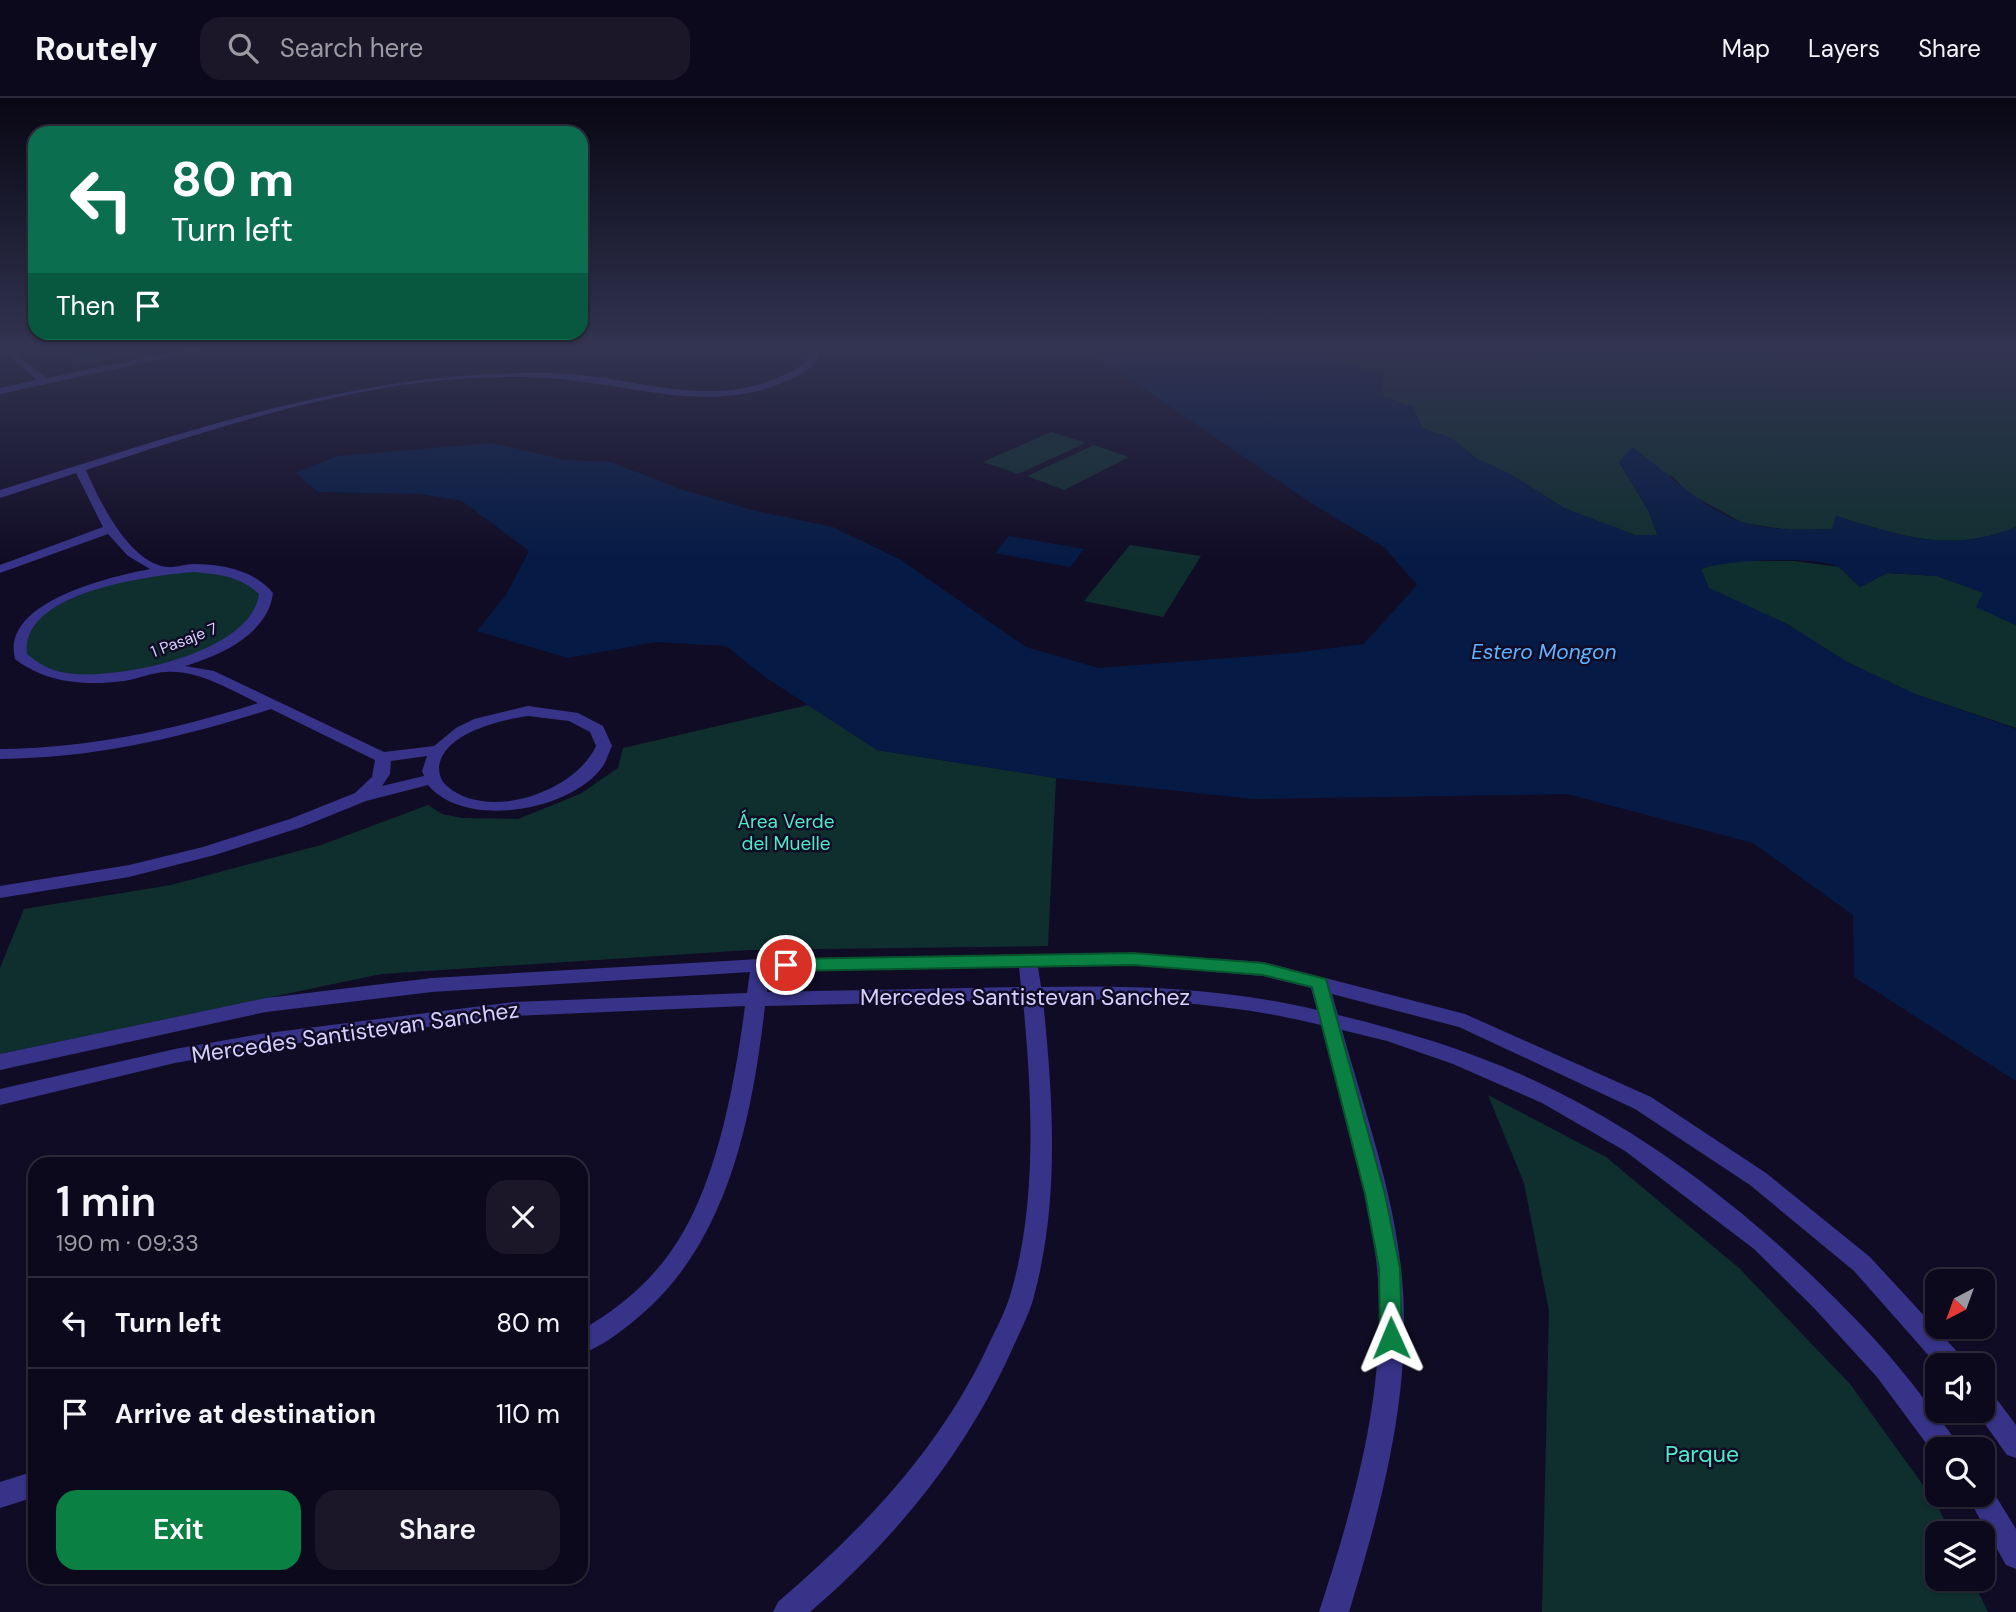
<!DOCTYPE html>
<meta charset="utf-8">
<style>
body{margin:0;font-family:"DM Sans",sans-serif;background:#1b1729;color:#f1f3f6;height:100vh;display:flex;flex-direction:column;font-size:26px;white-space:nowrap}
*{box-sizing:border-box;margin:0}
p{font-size:23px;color:#9a9aa3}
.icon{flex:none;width:38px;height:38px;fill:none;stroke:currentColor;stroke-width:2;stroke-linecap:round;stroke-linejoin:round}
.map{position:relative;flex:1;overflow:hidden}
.details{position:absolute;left:28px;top:1059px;width:560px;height:427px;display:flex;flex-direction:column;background:#0d091c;border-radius:21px;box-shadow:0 2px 5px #0004,0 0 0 2px #2d2a3b}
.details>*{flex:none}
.banner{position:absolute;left:28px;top:28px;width:560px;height:214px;border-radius:21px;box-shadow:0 2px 5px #0004,0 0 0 2px #2d2a3b;background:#0b6e4f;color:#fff;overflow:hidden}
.needle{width:46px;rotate:221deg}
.controls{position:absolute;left:1925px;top:1171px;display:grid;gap:14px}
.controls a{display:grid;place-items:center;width:70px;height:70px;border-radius:14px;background:#0d091c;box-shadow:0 2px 5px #0004,0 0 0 2px #2d2a3b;font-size:35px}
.pin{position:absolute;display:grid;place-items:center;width:60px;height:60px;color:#fff;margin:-30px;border:4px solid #fff;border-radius:50%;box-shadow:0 2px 7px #0007}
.me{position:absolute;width:77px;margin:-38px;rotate:359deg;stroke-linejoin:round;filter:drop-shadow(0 0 5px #0008)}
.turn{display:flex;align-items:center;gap:24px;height:147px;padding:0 28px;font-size:32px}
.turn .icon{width:91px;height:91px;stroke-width:2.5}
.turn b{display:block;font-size:49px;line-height:60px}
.then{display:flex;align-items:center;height:66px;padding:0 28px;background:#0003;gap:14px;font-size:26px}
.round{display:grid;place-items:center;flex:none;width:74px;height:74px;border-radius:21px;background:#1b1729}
.overview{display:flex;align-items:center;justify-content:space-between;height:119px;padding:0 28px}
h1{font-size:42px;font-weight:600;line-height:52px}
.action{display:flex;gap:14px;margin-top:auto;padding:14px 28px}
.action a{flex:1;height:80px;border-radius:21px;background:#0b8043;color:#fff;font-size:28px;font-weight:600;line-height:80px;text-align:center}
.action a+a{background:#1b1729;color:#f1f3f6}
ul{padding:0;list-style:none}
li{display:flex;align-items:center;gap:21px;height:91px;padding:0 28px;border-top:2px solid #2d2a3b}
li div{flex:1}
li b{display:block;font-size:26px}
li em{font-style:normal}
header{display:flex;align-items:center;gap:42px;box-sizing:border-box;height:98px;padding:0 35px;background:#0d091c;border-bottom:2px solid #2d2a3b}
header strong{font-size:33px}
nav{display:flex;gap:38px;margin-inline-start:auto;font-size:24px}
.search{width:490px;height:63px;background:#1b1729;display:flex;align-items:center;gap:18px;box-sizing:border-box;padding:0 24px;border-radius:21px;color:#9a9aa3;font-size:26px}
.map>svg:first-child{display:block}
.green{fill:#0f2f2f}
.water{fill:#051b45}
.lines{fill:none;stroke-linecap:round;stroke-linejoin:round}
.minor{fill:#373388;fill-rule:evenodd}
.route{fill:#0b8043;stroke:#07532c;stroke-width:2}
.labels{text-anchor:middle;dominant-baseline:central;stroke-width:5;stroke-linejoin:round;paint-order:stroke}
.far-street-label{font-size:16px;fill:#d6d0ff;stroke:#110c25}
.park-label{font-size:19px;fill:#51eac6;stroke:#110c25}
.water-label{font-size:21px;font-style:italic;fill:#5eb2ff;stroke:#110c25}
.near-street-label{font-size:23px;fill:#d6d0ff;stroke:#110c25}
.near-park-label{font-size:23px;fill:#51eac6;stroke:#110c25}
</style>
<header>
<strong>Routely</strong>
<div class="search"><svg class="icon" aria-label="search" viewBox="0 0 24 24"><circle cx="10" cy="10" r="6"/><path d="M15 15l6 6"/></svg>Search here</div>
<nav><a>Map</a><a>Layers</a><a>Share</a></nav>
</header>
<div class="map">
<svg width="2016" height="1514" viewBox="0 0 2016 1514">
<rect width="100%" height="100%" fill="#110c25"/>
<g class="green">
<polygon points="53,250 166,250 78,268"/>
<path d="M1335,250h681v179c-67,27 -114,9 -180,-11l-3,13 -43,1 -47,-7 -53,-29 -18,-18 -53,-14 29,48 10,26 -23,-1 -71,-27 -54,-34 -33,-15 -26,-21 -29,-10 -9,-21 -31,-11 1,-20 -43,-15z"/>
<polygon points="1051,334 1086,345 1018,376 983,364"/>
<polygon points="1094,347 1129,359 1064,392 1027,378"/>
<polygon points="1130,447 1201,458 1163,519 1084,503"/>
<polygon points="1724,463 1794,463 1839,469 1860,489 1887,475 1937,478 1984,495 1977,509 2016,527 2016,630 1915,596 1847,564 1787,526 1708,490 1701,471"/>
<polygon points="162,472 227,472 266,495 264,513 220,550 150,574 67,579 20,558 33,521 93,488"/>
<polygon points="808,607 877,652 1056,680 1048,848 750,852 381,876 0,956 0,870 24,811 171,787 321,747 428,707 442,716 462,720 518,721 580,696 618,670 623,650"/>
<polygon points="1488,997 1606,1059 1739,1170 1850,1286 1936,1405 1951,1435 1937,1435 1937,1480 1972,1481 1988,1514 1542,1514 1549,1213 1524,1085"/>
</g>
<g class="water">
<path d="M1075,250h260l5,13 43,15 -1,20 31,11 9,21 29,10 26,21 33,15 54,34 71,27h23l-10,-25 -29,-48 13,-15c34,24 72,64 113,76 28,8 58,7 87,6l4,-13c65,20 114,38 180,11v98l-40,-18 7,-14 -46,-17 -50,-3 -27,14c-6,-6 -13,-14 -20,-19 -21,-13 -115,-8 -139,1l8,19 78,36 60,38 68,32 101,35v352l-162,-104 -1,-62 -100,-72 -186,-49 -313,5 -198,-21 -179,-28 -112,-73 -39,-31 -70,-4 -88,16 -91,-27 29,-36 23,-44 -67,-50 -41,-7 -103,-2 -23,-19 43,-17 154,-13 74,17 45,2 69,27 76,22 77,16 68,33 125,87 72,21 196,-15 70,-9 53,-59 -33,-38 -73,-44 -193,-132z"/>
<polygon points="1009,438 1084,451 1070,469 995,455"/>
</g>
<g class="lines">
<g class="minor">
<polygon points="0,250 9,250 47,280 194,250 212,250 0,296 0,290 37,282"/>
<path d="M809,250h10c0,16 -12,24 -26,30 -76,38 -155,8 -234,1 -161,-13 -322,42 -473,91 13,30 43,93 81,97 8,1 18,-3 27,-3 28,0 60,6 79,29 -5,41 -52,62 -88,73l29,5 170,81 50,-6 22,-18 18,-9 54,-13 50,7 25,13 9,20c-3,6 -5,14 -9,20 -31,45 -138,64 -175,19l-62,16 -64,26 -87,28 -86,22 -129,21v-12l129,-21 74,-18 87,-28 65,-26 17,-16 3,-17 -104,-51c-90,29 -177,49 -271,50v-10c90,-1 173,-19 258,-46 -28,-13 -59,-33 -92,-31 -13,0 -28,7 -42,9 -39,5 -78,2 -109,-22 -15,-58 99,-83 135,-90l-22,-13 -20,-22 -108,39v-8l103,-38 -27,-54 -76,25v-8c181,-57 360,-121 552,-117 80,2 158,39 234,1 13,-6 23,-11 23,-26zM193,474c25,2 47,4 66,22 -7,60 -148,89 -198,78 -14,-3 -23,-9 -34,-18 -7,-62 121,-78 166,-82zM528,618l41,5 21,11 6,14c-21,46 -108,76 -149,40 -6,-5 -8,-12 -8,-19 4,-34 62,-47 89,-51zM427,658l-5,15 2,5 -42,10 8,-12 1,-13z"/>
<path d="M1133,855l130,9 202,52 186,83 115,76 104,84 92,100 4,8h-29l-83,-94 -104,-86 -115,-76 -176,-82 -127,-33 6,21c75,18 152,42 220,77 115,58 218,143 306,236 25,26 47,53 68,82 10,12 21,24 27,39h-22v9l-60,-81 -63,-69 -60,-59 -129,-98 -83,-48 -89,-39 -66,-23 -45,-11c22,79 50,157 59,238 13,118 -18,232 -52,344h-30c36,-111 69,-225 58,-344 -7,-82 -35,-163 -56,-243 -94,-23 -182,-27 -278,-25 10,97 17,200 -9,296 -5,20 -16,39 -24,58 -47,102 -115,185 -200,258h-37l5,-10c84,-72 160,-151 208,-252 8,-17 18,-35 24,-54 28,-94 22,-199 13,-296l-258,6c-13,112 -37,239 -130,314 -16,13 -34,27 -54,34v-24c33,-18 66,-45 88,-76 47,-63 66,-171 76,-248l-232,10 -253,32 -85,15 -175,42v-16l175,-40 85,-15 253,-32 234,-9 3,-21 -318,20 -166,20 -266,58v-16l266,-56 166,-20 328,-19zM1133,867l130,11 48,12 6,22c-92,-22 -182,-25 -276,-23l-3,-20zM1019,869l2,20 -254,5 2,-21z"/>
<polygon points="1983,1291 1992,1295 2016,1327 2016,1360 2007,1357 1975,1312 1983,1312"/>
<polygon points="35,1373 35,1399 0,1410 0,1384"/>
<polygon points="1983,1384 1989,1387 2016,1431 2016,1471 2006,1467 1966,1396 1983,1396"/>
</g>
</g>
<linearGradient id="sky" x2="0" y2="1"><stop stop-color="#090714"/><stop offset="0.54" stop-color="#323451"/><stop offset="1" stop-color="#323451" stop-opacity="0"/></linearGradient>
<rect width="2016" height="462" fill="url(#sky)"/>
<polygon class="route" points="1133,855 1263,865 1326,881 1385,1096 1400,1170 1402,1240 1399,1247 1391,1250 1383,1247 1380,1240 1379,1170 1365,1096 1312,889 1263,877 1133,867 786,873 778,867 786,861"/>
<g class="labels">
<g class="far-street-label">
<text transform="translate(184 542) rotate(-21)">1 Pasaje 7</text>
</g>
<g class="park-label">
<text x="786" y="723">Área Verde<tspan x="786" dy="22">del Muelle</tspan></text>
</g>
<g class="water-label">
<text x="1544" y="554">Estero Mongon</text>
</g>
<g class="near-street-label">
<text x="1025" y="899">Mercedes Santistevan Sanchez</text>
<text transform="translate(355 934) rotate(-8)">Mercedes Santistevan Sanchez</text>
</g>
<g class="near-park-label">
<text x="1702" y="1356">Parque</text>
</g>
</g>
</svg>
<div class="controls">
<a><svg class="needle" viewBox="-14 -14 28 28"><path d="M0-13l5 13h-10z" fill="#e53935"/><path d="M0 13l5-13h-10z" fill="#9a9aa3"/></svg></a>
<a><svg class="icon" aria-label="sound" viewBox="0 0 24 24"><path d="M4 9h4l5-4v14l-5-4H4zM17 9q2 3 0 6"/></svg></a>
<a><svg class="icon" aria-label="search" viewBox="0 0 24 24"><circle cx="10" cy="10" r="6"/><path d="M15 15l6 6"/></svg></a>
<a><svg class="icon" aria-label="layers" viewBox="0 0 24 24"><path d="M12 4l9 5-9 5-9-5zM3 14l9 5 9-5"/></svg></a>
</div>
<div class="pin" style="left:786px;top:867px;background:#d93025"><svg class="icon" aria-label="arrive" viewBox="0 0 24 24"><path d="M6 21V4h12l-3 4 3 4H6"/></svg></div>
<svg class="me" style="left:1391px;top:1240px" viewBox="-20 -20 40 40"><path d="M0-17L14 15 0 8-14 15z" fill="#0b8043" stroke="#fff" stroke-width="4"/></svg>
<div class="banner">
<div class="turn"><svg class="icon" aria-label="left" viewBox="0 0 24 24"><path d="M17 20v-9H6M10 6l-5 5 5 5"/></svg><div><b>80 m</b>Turn left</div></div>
<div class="then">Then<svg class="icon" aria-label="arrive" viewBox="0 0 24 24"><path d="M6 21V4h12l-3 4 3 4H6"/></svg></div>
</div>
<section class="details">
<div class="overview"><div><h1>1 min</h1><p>190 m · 09:33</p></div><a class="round"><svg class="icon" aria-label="close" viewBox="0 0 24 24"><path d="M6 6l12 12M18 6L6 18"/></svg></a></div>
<ul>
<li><svg class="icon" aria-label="left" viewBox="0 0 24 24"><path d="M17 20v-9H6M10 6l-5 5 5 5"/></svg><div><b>Turn left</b></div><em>80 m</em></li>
<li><svg class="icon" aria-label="arrive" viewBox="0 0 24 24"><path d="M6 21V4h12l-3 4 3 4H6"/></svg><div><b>Arrive at destination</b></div><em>110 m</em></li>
</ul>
<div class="action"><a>Exit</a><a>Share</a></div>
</section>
</div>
